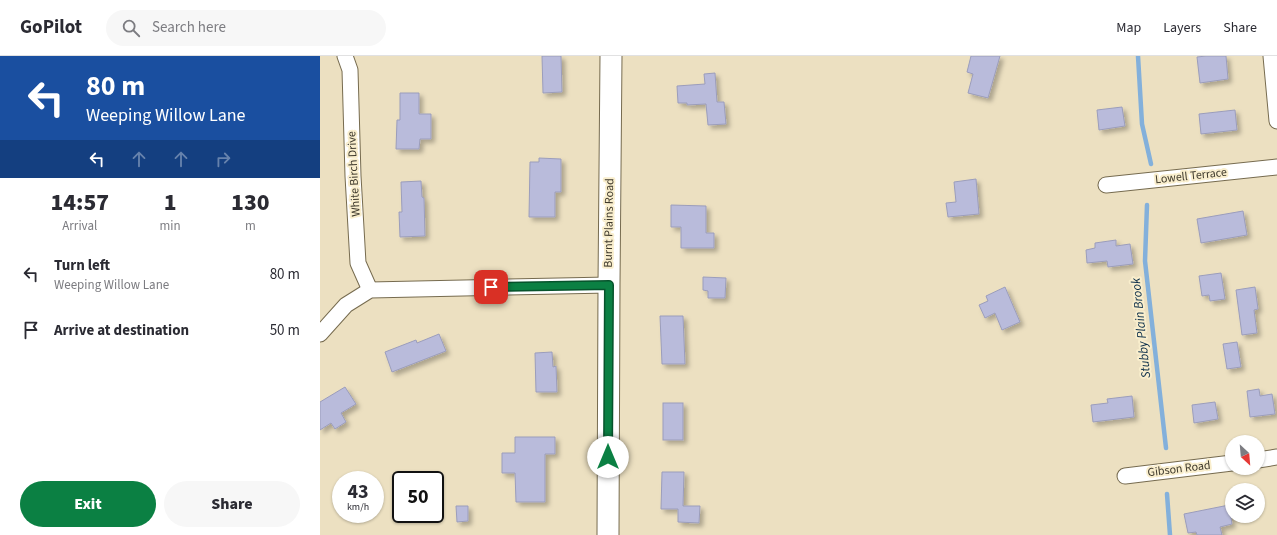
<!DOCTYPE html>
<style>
body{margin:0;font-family:"Source Sans 3",sans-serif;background:#f7f7f7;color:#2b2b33;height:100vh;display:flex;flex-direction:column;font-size:15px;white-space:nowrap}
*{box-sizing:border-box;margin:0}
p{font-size:13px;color:#7c7c81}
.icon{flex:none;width:22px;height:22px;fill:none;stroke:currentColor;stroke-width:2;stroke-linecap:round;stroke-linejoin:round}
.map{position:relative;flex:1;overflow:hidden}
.panel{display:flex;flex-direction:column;background:#fff;width:320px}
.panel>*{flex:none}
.guide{background:#1a4fa0;color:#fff;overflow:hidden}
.needle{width:26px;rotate:154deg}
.tools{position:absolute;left:905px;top:379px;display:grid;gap:8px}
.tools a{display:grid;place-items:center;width:40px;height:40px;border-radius:50%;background:#fff;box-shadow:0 1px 3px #0004;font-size:20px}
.speed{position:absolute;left:12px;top:415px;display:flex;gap:8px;font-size:20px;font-weight:700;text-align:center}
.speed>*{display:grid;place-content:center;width:52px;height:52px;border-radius:50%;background:#fff;box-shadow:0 1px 3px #0004;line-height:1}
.speed small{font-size:10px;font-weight:400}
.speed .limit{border:2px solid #111;border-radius:6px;background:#fff;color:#111}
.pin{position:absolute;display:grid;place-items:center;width:34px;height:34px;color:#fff;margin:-17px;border-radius:8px;box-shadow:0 2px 6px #0006}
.me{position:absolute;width:44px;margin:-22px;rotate:0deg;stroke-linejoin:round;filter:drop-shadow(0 0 3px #0008)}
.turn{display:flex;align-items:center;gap:14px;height:84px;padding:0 20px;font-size:18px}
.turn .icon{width:52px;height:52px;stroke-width:2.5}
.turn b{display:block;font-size:28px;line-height:34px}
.lanes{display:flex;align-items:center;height:38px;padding:0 20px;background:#0003;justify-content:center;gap:20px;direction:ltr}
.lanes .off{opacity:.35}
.eta{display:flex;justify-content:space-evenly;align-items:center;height:68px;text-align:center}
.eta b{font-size:24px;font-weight:800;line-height:28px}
.primary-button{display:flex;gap:8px;margin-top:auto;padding:8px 20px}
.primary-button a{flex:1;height:46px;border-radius:24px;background:#0b8043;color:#fff;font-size:16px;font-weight:800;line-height:46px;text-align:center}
.primary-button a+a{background:#f7f7f7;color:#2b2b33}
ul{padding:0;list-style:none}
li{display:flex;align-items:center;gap:12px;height:56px;padding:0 20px}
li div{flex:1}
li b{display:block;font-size:15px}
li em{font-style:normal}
header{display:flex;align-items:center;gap:24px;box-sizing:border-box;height:56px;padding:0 20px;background:#fff;border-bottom:1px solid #e1e1e2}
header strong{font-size:19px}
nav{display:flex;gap:22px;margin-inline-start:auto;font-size:14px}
.search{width:280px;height:36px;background:#f7f7f7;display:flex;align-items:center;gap:10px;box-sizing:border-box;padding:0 14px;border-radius:22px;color:#7c7c81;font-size:15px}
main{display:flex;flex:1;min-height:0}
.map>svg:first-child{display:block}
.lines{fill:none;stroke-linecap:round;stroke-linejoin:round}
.stream{stroke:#83b0db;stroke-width:4.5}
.building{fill:#b9bbdb;stroke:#9b9dbb;filter:url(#shadow)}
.minor-casing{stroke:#766b4f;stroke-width:17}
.secondary-casing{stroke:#766b4f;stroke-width:23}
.minor{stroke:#fff;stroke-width:15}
.secondary{stroke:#fff;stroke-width:21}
.route-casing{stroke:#07532c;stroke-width:10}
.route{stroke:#0b8043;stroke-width:7}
.labels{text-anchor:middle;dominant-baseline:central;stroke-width:4;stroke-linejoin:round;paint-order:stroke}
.street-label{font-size:12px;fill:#3e392c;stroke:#f9eecd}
.water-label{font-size:13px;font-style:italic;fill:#092c48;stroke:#f9eecd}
</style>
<header>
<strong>GoPilot</strong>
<div class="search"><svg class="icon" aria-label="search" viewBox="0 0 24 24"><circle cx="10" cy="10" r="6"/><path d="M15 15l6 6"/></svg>Search here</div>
<nav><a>Map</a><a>Layers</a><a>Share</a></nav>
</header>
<main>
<section class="panel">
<div class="guide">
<div class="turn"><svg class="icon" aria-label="left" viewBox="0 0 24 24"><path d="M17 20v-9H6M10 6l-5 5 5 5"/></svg><div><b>80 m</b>Weeping Willow Lane</div></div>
<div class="lanes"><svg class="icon" aria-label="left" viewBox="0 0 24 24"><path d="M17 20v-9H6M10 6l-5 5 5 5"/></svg><svg class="icon off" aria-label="ahead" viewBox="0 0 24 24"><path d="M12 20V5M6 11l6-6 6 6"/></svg><svg class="icon off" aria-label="ahead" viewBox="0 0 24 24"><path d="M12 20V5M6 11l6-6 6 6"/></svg><svg class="icon off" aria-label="right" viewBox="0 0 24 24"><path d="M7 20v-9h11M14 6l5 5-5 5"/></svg></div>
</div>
<div class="eta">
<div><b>14:57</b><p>Arrival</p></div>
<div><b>1</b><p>min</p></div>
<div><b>130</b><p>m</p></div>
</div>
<ul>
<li><svg class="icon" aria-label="left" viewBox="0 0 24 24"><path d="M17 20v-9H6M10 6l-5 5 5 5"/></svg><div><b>Turn left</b><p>Weeping Willow Lane</p></div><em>80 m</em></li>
<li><svg class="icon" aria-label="arrive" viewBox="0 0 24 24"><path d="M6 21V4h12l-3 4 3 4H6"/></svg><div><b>Arrive at destination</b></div><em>50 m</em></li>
</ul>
<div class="primary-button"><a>Exit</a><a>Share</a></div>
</section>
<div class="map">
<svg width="957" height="479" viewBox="0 0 957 479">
<defs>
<filter id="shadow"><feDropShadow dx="3.5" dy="3.5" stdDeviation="2" flood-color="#0004"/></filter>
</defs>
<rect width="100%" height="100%" fill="#ece0c1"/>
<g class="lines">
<g class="stream">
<polyline points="818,0 822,68 831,108"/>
<polyline points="827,149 825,205 846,392"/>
<polyline points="847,438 850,479"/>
</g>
</g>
<g class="building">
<polygon points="222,0 241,0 242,36 223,37"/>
<polygon points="651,0 680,0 668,42 648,37 653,18 647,16"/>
<polygon points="886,0 906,0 908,23 880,27 877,1"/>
<polygon points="395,17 397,46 404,46 406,68 388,69 386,48 367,49 367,47 358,47 357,30 385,28 384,18"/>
<polygon points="80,37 99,37 99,58 111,58 111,83 100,83 99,93 76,93 77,64 80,64"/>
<polygon points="802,51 805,70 779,74 777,54"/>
<polygon points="915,54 917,74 881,78 879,58"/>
<polygon points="219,102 241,103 241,136 235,136 235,161 209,161 210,106 219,106"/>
<polygon points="656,123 659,158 628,161 626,147 636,146 634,126"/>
<polygon points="101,125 102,141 104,142 105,180 80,181 79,156 82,156 81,126"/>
<polygon points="351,149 386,150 386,177 394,177 394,192 361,192 361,171 351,171"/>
<polygon points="923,155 927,179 881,187 877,163"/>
<polygon points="796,184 796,190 810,188 813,208 788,211 787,205 767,207 766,194 775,192 775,187"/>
<polygon points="901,217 905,243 890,245 889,239 882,240 879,220"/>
<polygon points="383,221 406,222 405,242 388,242 388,235 383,234"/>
<polygon points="685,231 700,266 682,274 675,257 665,262 659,249 668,245 666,240"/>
<polygon points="935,231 938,253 934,254 937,277 922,279 916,234"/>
<polygon points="340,260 363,260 365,308 342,308"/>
<polygon points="119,278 126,295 72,316 65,296 96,284 97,287"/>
<polygon points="917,286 921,311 907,313 903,288"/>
<polygon points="232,296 233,311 236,310 237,336 216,336 215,297"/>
<polygon points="25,331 36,348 21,357 26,366 15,373 11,367 0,374 0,346"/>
<polygon points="939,333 940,340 952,338 955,358 930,361 927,335"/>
<polygon points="812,340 814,361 773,366 771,349 788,347 787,343"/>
<polygon points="895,346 898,363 874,367 872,349"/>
<rect x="343" y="347" width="20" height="37"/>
<polygon points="195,381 235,381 235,398 225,398 225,446 196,446 195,417 182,417 182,397 195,397"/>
<polygon points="342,416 364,416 363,450 380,450 379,467 358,466 358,453 341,453"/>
<polygon points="909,449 912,468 900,471 902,479 877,479 876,476 868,477 864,458"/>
<polygon points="136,450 148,450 148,465 137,466"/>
</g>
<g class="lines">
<g class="minor-casing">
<g id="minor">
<polyline points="25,0 30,14 33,120 38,207 50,234"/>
<polyline points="951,0 957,65"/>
<polyline points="786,129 957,111"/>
<polyline points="0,278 26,249 50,234 289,229"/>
<polyline points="938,404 957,401"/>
<polyline points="805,420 912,407"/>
</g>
</g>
<g class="secondary-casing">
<polyline id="secondary" points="288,479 289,229 291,0"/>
</g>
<use href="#minor" class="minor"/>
<use href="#secondary" class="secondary"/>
</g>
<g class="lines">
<g class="route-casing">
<polyline id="route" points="171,231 289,229 288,401"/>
</g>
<use href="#route" class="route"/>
</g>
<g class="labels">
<g class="street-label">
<text transform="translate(34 118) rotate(-93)">White Birch Drive</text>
<text transform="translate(871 120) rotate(-6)">Lowell Terrace</text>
<text transform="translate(289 167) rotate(-89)">Burnt Plains Road</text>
<text transform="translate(859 413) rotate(-7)">Gibson Road</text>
</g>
<g class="water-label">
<text transform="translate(821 272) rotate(-96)">Stubby Plain Brook</text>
</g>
</g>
</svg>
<div class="tools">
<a><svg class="needle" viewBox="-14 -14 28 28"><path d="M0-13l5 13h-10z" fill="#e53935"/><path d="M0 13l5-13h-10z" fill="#7c7c81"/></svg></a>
<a><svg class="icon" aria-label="layers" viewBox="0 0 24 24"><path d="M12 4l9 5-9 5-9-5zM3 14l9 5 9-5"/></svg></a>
</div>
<div class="speed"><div>43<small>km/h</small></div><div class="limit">50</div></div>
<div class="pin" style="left:171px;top:231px;background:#d93025"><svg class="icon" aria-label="arrive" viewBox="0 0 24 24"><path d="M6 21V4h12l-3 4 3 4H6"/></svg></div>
<svg class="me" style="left:288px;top:401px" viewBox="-20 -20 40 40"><circle r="19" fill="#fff"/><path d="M0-13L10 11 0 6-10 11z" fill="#0b8043"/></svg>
</div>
</main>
